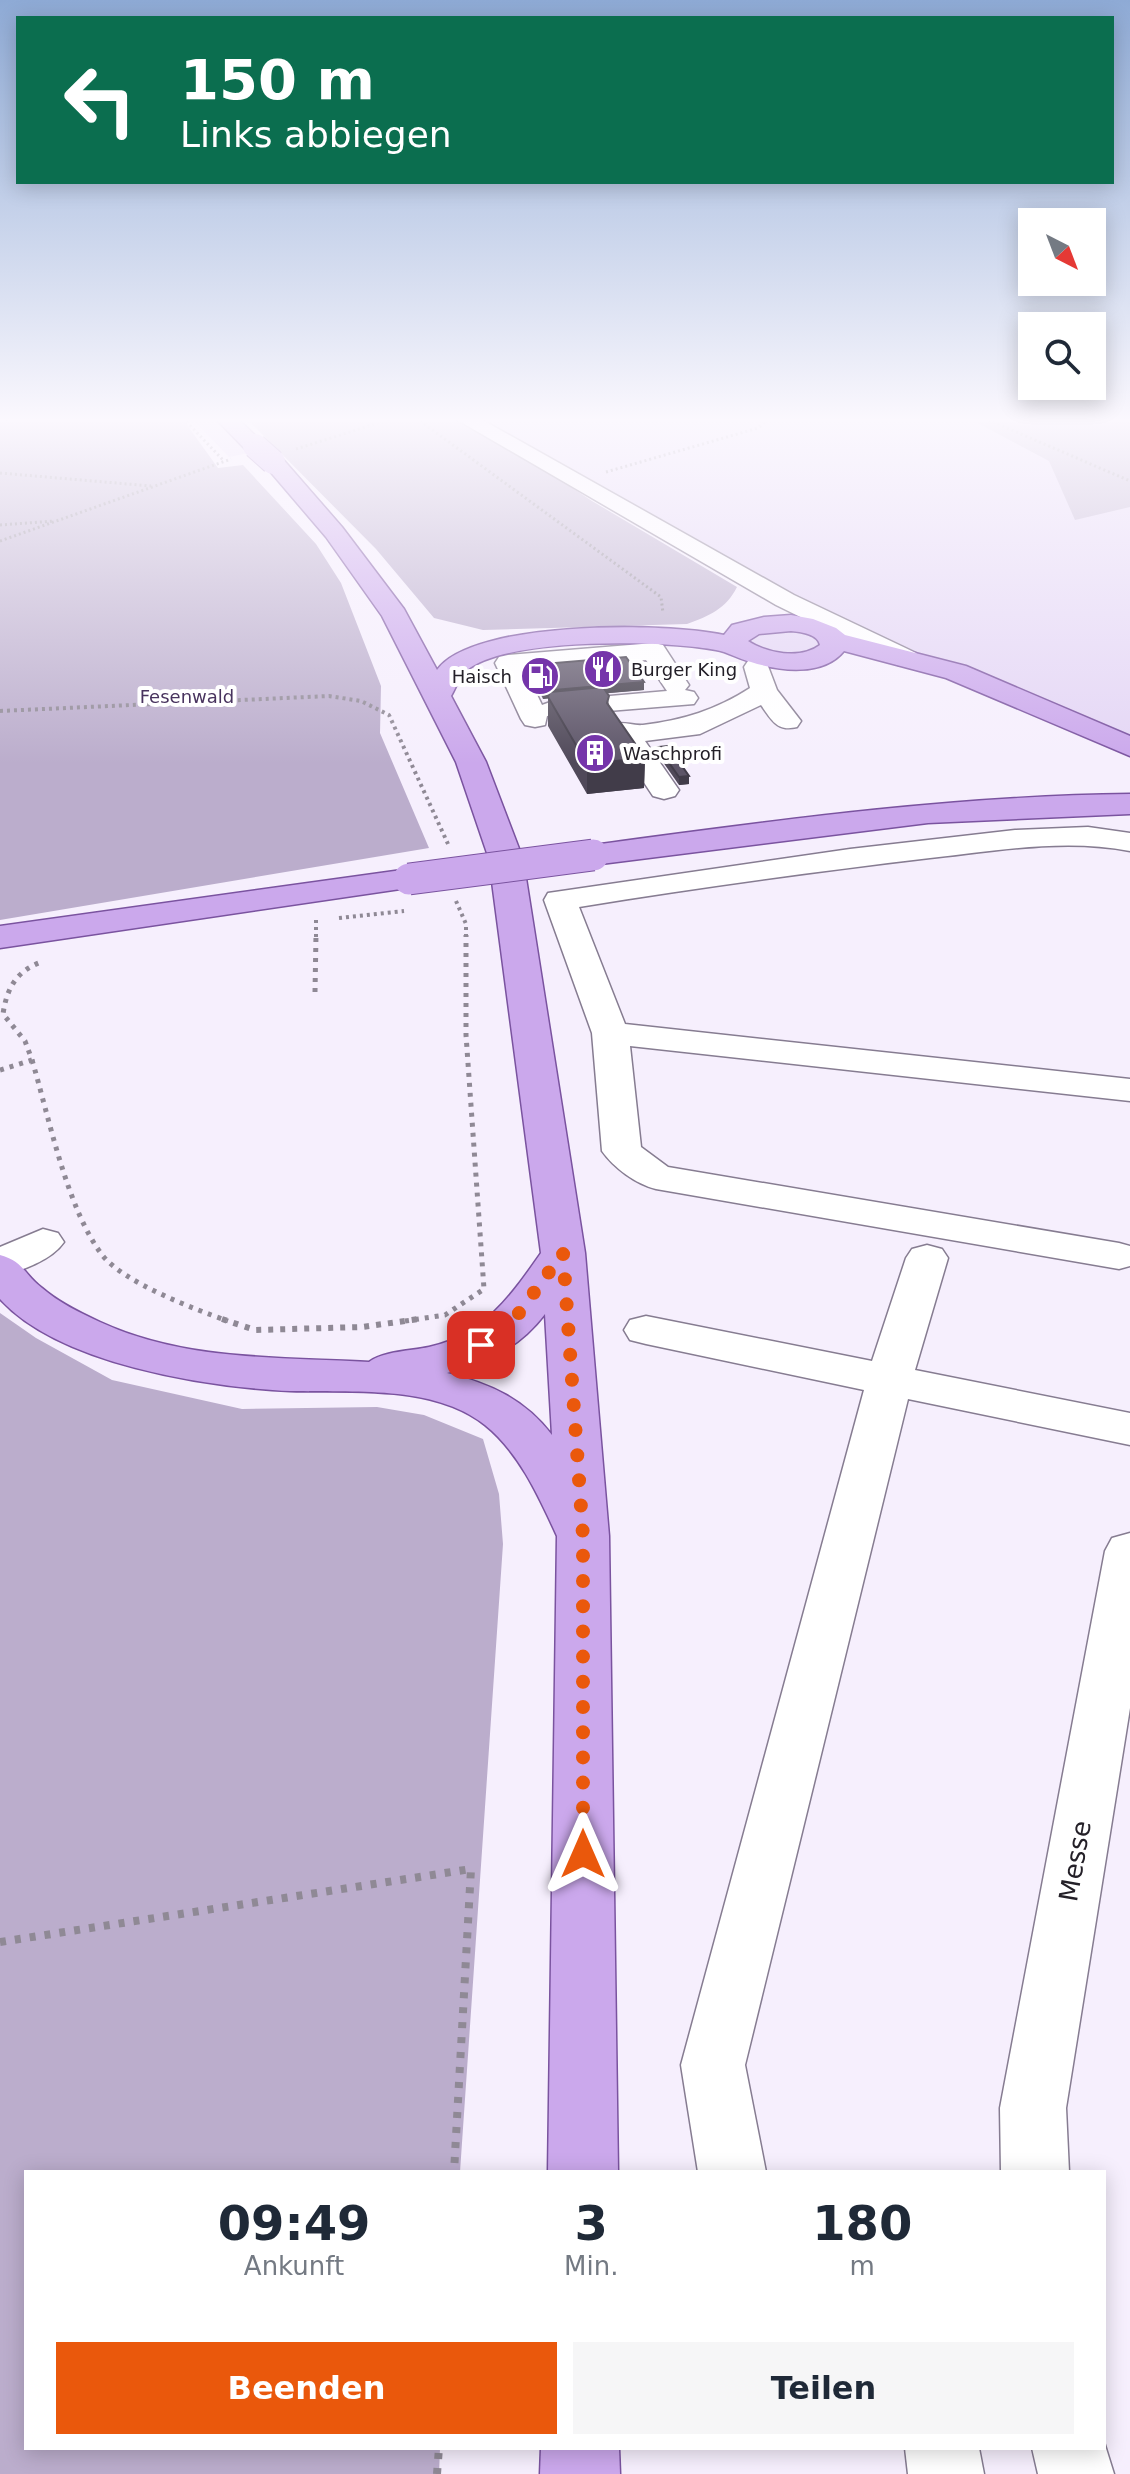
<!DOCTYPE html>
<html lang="de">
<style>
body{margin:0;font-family:"DejaVu Sans",sans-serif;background:#f6f6f7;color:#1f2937;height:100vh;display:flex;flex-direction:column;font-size:30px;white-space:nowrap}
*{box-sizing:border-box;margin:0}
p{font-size:26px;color:#747a83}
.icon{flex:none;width:44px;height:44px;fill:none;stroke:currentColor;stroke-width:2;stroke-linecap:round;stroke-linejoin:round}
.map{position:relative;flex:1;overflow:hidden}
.details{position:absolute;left:24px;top:2170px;width:1082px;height:280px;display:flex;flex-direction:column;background:#fff;border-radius:0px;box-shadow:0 4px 20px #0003}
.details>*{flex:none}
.top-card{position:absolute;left:16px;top:16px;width:1098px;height:168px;border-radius:0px;box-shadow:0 4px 20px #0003;background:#0b6e4f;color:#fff;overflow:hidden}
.needle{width:52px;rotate:138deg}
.tools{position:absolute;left:1018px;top:208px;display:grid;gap:16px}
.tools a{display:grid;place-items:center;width:88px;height:88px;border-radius:0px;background:#fff;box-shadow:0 4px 20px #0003;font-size:40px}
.pin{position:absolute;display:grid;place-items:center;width:68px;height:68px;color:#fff;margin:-34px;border-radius:16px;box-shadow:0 4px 12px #0006}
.me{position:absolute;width:88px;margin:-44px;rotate:0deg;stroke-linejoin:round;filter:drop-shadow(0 0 6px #0008)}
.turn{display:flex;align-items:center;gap:28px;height:168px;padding:0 32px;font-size:36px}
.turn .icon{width:104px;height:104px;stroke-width:2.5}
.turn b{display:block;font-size:56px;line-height:68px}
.eta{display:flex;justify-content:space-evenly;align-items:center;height:136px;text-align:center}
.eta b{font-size:48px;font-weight:700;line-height:56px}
.cta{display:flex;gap:16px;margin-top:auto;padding:16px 32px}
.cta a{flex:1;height:92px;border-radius:0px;background:#ea580c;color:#fff;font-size:32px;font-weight:700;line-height:92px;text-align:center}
.cta a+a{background:#f6f6f7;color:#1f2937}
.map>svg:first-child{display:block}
.green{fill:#e4d6f5}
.forest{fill:#bbadcc}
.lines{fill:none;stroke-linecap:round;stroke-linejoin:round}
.minor-casing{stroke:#867c91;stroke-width:3}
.major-casing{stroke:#7a539f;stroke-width:3}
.path-far4{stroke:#8f8995;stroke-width:3;stroke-dasharray:2 3;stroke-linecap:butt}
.path-far3{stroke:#8f8995;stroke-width:4;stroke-dasharray:3 4;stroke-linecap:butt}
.path-far2{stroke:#8f8995;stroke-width:5;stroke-dasharray:4 6;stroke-linecap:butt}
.path-far1{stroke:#8f8995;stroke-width:6;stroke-dasharray:5 7;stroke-linecap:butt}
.path{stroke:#8f8995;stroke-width:8;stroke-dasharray:6 9;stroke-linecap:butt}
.minor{fill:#fff;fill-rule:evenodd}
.major{fill:#cba8ec;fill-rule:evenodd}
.major-bridge-far1-casing{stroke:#7a539f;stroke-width:26;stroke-linecap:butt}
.major-bridge-casing{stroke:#7a539f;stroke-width:33;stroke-linecap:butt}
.major-bridge-far1{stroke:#cba8ec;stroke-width:24}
.major-bridge{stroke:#cba8ec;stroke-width:31}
.wall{fill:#504959}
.shaded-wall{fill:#413c49}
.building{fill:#5d5568;stroke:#413c49;stroke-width:2}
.route{stroke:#ea580c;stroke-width:14;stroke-dasharray:0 25.2}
.labels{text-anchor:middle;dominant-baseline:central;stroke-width:8;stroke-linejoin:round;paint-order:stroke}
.far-poi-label{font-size:18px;fill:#242028;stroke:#fff;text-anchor:start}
.far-park-label{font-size:18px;fill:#48335e;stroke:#fff}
.near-street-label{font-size:26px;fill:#242028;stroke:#fff}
</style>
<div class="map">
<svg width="1130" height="2474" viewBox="0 0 1130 2474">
<rect width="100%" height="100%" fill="#f6effd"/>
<g class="green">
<polygon points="191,418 217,418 249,453 229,457"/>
<polygon points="482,418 1130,418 1130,739 830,620 782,587"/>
<path d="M783,628l32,7 7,8c-21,21 -50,9 -74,-1l5,-8z"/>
</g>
<g class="forest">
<polygon points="0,418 182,418 218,468 243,465 316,544 341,583 381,686 380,733 429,848 0,920"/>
<path d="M246,418h208l64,34 74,49 145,86c-11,22 -28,29 -50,37l-204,6 -49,-12 -58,-69z"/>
<polygon points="962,418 1130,418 1130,507 1075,520 1049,461 972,420"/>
<polygon points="0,1313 36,1338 112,1380 242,1409 377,1407 424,1415 483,1439 499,1494 503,1544 460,2172 26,2172 26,2448 440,2448 439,2474 0,2474"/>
</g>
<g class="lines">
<g class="minor-casing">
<g id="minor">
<polygon points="454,418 479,418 794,595 916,653 920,659 916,665 898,665 776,605"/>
<path d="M654,643l9,2 26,40 -4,5 9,2 4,6 -4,6 -147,12 -2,9 -10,2 -10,-2 -4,-6 -26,-56 4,-6 9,-2zM646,660l21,31 -114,10 -11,4 -17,-35z"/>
<path d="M757,659l9,2 11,29 24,31 -4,6c-20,5 -25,-7 -36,-22l-61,29 -55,7 34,49 -4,6 -11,3 -11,-3 -44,-66 4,-6c12,-3 19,2 30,1 40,-5 73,-15 107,-37l-6,-21 4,-6z"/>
<path d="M1088,827l42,6v18c-66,-13 -134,0 -200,7 -118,14 -234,30 -351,49l46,117 505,55v22l-500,-55 11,101 27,20 451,76 11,3v20l-11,3 -463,-80c-20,-5 -42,-21 -54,-38l-10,-118 -48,-133 4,-7 302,-44 165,-19z"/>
<path d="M43,1229l15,4 6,9c-12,18 -43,29 -64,34v-29z"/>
<polygon points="927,1245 942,1249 948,1258 915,1370 1130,1413 1130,1445 908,1399 745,2065 766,2172 698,2172 681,2065 864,1390 646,1344 630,1340 624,1330 630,1320 646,1316 872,1361 906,1258 912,1249"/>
<polygon points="1130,1533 1130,1708 1066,2108 1069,2172 1001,2172 1000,2108 1105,1551 1112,1538"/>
<polygon points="1104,2442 1114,2474 1038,2474 1032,2448 1104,2448"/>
<polygon points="905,2448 979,2448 984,2474 908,2474"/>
</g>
</g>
<g class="major-casing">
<g id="major">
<polygon points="215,418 237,418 266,446 263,451 247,451"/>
<path d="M273,455l8,2 61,70 62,82 33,61c35,-50 231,-48 287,-35l8,-10 32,-8 27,-2 22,4 23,9 9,7 121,31 164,70v20l-184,-78 -102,-27c-21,26 -65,20 -93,11 -12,-3 -23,-10 -35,-12 -52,-10 -207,-13 -249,20 -8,6 -11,18 -16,26l35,66 37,97 62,394 24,283 9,636h-70l9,-636c-18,-39 -38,-84 -72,-111 -52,-41 -133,-32 -195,-34 -85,-4 -231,-27 -290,-92v-44c23,6 24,19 42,33 16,14 38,25 58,34 85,39 178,35 269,40 15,-11 42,-11 60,-15 55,-12 82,-51 112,-94l-52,-394 -33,-97 -74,-146 -56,-79 -64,-75zM791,631c10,1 27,3 29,14 -20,15 -53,8 -72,-4l11,-7zM545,1314l7,121c-28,-36 -61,-51 -105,-62 41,-11 72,-25 98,-59z"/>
<path d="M1130,794v20l-202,9 -335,42 -12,-3 -5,-7 5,-7 12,-3c179,-24 356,-49 537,-51z"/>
<polygon points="409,869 421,872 426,879 421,886 0,948 0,926"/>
<polygon points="541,2448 619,2448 620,2474 540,2474"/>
</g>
</g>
<g class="path-far4">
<polyline points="183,418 223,460"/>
<polyline points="416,418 661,597 663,613"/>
<polyline points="984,418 1130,481"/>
<polyline points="0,420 59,418"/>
<polyline points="296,449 394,418"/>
<polyline points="606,472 758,428 769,418"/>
<polyline points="0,473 151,486"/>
<polyline points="0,525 54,521"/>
<polyline points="0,541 231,459"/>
</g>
<g class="path-far3">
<polyline points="0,711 329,696 361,701 389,715 448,844"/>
<polyline points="456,901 466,924 466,937"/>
<polyline points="339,918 404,911"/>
<polyline points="316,937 316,919"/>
</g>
<g class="path-far2">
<polyline points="315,992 316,935"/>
<path d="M32,1060c17,57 35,150 71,196 22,27 91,53 125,65"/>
<path d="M0,1070l32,-10 -7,-19 -22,-27c4,-27 14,-44 41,-53"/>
<polyline points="405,1321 445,1315 484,1289 466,1035 466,935"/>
</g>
<polyline class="path-far1" points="222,1319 255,1330 362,1327 419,1319"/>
<g class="path">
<polyline points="0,1942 471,1869 454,2172"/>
<polyline points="437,2474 439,2448"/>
</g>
<use href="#minor" class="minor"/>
<use href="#major" class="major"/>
<g class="major-bridge-far1-casing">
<polyline id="major-bridge-far1" points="255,446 273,462"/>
</g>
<g class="major-bridge-casing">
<polyline id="major-bridge" points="409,879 593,855"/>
</g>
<use href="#major-bridge-far1" class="major-bridge-far1"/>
<use href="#major-bridge" class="major-bridge"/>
</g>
<g class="wall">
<polygon points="530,665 644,682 644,690 607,693 609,706 645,758 644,788 587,794 548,726 548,698 543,699 530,673"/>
<polygon points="658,747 689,784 679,785 658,755"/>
</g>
<g class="shaded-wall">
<polygon points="644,682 644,690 543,699 543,691"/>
<polygon points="645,758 644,788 587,794 587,764"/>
<polygon points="689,776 689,784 679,785 679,777"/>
</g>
<g class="building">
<polygon points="626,657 644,682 543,691 530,665"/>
<polygon points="603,687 609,696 607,703 645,758 587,764 548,697 550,692"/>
<polygon points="668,746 689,776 679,777 658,747"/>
</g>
<linearGradient id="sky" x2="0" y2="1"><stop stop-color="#8eaad5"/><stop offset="0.55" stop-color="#fbf8fe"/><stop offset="1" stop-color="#fbf8fe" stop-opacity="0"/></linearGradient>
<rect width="1130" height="764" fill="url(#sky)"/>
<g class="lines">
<polyline class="route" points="481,1345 508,1328 563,1253 583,1536 583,1854"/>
</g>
<defs>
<g id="restaurant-disc" transform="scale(2)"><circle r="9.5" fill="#7535aa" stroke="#fff"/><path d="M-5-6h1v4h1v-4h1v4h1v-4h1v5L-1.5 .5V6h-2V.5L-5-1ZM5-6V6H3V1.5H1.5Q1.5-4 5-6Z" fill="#fff"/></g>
<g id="fuel-disc" transform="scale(2)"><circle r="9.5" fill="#7535aa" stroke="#fff"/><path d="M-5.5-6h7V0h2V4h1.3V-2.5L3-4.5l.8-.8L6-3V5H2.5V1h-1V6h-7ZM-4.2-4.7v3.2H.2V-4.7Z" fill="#fff"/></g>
<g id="building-disc" transform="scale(2)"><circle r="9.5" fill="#7535aa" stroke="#fff"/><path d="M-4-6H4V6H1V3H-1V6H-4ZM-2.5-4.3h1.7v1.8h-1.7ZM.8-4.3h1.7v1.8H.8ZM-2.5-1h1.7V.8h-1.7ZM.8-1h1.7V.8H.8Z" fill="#fff"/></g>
</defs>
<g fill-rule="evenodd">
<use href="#restaurant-disc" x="603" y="669"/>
<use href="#fuel-disc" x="540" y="676"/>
<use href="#building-disc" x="595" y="753"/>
</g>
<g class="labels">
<g class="far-poi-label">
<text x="631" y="669">Burger King</text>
<text x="512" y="676" text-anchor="end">Haisch</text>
<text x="623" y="753">Waschprofi</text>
</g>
<g class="far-park-label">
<text x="187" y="696">Fesenwald</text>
</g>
<g class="near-street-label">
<text transform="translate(1075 1861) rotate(-80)">Messe</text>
</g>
</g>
</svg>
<div class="tools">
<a><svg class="needle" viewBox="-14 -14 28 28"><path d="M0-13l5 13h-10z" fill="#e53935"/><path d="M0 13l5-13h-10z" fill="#747a83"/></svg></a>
<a><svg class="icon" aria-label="search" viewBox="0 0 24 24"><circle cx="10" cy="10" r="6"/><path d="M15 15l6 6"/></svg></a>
</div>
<div class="pin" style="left:481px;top:1345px;background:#d93025"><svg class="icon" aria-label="arrive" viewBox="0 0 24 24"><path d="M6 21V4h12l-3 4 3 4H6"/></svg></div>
<svg class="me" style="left:583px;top:1854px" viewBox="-20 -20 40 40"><path d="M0-17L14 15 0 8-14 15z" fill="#ea580c" stroke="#fff" stroke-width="4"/></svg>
<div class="top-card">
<div class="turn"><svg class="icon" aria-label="left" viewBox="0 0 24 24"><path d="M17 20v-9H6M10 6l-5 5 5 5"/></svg><div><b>150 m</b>Links abbiegen</div></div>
</div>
<section class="details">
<div class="eta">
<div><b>09:49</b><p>Ankunft</p></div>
<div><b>3</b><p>Min.</p></div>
<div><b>180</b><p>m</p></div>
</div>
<div class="cta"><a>Beenden</a><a>Teilen</a></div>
</section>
</div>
